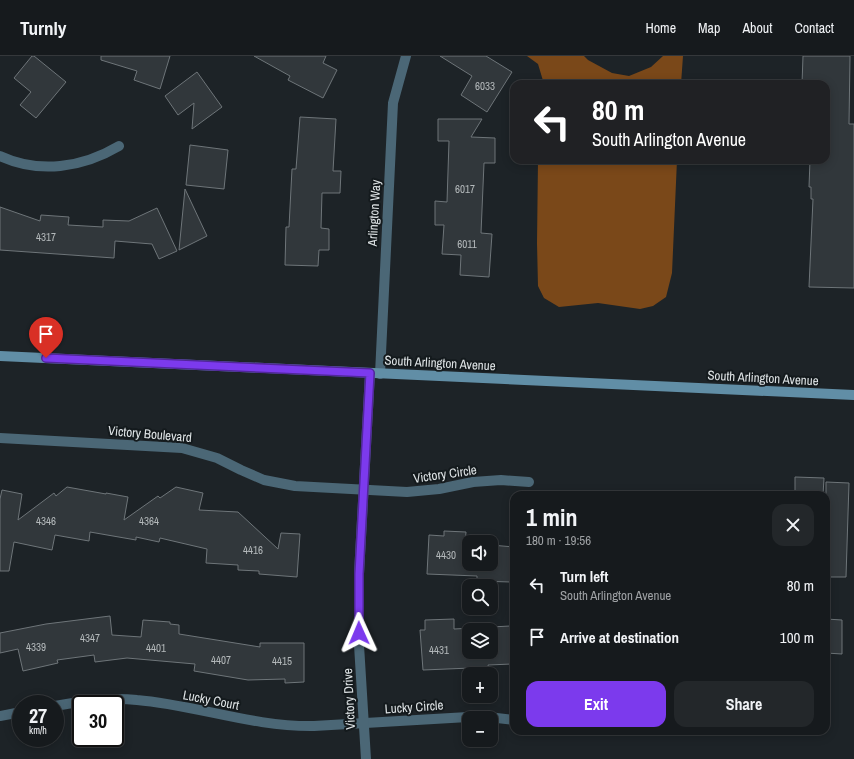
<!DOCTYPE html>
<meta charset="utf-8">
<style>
body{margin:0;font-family:"Archivo Narrow",sans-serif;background:#23272a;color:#f1f3f6;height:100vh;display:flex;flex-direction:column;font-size:15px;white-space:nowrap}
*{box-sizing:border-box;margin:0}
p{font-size:13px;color:#9ea1a4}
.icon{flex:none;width:22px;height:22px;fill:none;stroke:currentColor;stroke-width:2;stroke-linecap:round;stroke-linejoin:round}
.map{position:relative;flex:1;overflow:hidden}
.panel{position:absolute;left:510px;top:435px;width:320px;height:244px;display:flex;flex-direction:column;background:#161a1d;border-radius:12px;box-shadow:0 2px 10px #0003,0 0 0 1px #35383b}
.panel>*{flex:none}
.hud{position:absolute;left:510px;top:24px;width:320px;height:84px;border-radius:12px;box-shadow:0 2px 10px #0003,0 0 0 1px #35383b;background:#202124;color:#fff;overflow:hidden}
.controls{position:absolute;left:462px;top:479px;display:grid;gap:8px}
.controls a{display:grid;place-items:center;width:36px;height:36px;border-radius:8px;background:#161a1d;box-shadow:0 2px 10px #0003,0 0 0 1px #35383b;font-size:20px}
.speed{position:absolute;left:12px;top:639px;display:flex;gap:8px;font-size:20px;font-weight:700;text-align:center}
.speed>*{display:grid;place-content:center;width:52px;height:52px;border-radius:50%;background:#161a1d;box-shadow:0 2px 10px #0003,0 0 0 1px #35383b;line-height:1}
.speed small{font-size:10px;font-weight:400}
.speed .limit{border:2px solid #111;border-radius:6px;background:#fff;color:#111}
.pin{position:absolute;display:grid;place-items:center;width:34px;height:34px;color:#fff;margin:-41px -17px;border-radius:50% 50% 50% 0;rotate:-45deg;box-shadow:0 0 4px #0007}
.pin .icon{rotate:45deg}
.me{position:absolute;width:44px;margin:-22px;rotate:359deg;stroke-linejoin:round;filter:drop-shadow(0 0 3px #0008)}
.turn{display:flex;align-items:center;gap:14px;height:84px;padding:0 16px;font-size:18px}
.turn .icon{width:52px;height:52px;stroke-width:2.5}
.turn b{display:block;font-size:28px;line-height:34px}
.round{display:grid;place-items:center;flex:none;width:42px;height:42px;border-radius:12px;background:#23272a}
.overview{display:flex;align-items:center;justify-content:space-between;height:68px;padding:0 16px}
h1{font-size:24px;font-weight:700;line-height:30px}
.action{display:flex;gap:8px;margin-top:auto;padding:8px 16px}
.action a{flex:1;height:46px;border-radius:12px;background:#7c3aed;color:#fff;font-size:16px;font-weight:700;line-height:46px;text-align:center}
.action a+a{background:#23272a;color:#f1f3f6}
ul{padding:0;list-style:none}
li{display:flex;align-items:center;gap:12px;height:52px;padding:0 16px}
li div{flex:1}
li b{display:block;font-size:15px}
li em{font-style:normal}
header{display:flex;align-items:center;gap:24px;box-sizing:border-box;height:56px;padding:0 20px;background:#161a1d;border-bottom:1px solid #35383b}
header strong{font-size:19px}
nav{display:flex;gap:22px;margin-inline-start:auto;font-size:14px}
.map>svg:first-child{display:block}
.water{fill:#7a4819}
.building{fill:#31373b;stroke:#6e7579;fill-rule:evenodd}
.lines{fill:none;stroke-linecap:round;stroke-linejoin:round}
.minor{stroke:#4b6776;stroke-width:10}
.secondary{stroke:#618ea6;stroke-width:10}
.route-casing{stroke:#51269a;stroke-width:10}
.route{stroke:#7c3aed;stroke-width:7}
.labels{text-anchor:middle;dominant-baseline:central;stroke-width:4;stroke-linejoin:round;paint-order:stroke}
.number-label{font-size:11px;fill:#b4b9bb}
.street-label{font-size:13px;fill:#dfe4e6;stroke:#141a1d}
</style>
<header>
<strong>Turnly</strong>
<nav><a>Home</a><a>Map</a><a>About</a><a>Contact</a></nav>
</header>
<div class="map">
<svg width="854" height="703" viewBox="0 0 854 703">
<rect width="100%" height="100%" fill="#1d2327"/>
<g class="water">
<polygon points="527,0 584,0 588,4 612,17 629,20 651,11 663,0 683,0 681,28 544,28 538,8"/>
<polygon points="538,104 677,104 672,217 666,241 653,250 640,253 598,247 559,251 544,242 538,230 537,187"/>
</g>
<g class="building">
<polygon points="32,0 34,0 66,26 36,62 20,49 31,36 14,22"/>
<polygon points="101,0 170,0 160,33 134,24 137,15 101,4"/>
<polygon points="254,0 326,0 323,7 337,14 323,42 288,24 290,20"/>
<polygon points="440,0 486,0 512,16 487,56 461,39 472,20"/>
<polygon points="803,0 850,0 849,68 854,68 854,232 809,231 813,143 811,143 811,131 809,131 810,104 826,104 826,28 802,28"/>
<polygon points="197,16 222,51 192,73 194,47 178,59 165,40"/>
<polygon points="300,61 336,63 333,115 341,115 340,137 322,137 321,172 329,173 329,194 319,194 318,210 285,209 286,171 289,171 292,113 296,113"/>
<polygon points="438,63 482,63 471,81 495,82 495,107 484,107 481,177 492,178 489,221 460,219 461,199 442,198 444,169 435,169 435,145 447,146 449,85 438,85"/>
<polygon points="190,89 228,94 224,133 186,129"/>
<polygon points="185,133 207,180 179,194"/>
<polygon points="0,151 40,165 41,159 69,161 68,169 103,171 103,164 129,165 157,152 177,195 159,203 152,188 115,185 114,202 0,194"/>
<polygon points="795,421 824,422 823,439 795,439"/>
<polygon points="826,426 849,427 846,521 826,521"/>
<polygon points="67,431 106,438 106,437 128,441 124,464 158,440 160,442 176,431 203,437 199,454 238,456 278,493 281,477 300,478 297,521 259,518 259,515 238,514 238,509 206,507 207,493 160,482 159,486 136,481 136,484 90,476 89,485 55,479 52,494 14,486 9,515 0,515 0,443 2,434 22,438 18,464 54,437 56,440"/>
<polygon points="444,475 466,476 465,489 469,489 469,508 491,508 491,489 514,491 514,515 511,515 511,526 477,525 477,520 427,518 429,479 444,480"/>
<polygon points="110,560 112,579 141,581 143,564 170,566 170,568 179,569 179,578 260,591 260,587 304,587 304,626 285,627 285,623 248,624 194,615 195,608 127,602 95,606 94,599 57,604 58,607 23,615 18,593 0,597 0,577 46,568"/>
<path d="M454,563v10l56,-3 2,38 -24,1 1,6 -18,1v-4l-48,2 -3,-40h5v-10zM469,574h22v22h-22z"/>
<polygon points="826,563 842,564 842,598 826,597"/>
</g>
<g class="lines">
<g class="minor">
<path d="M0,100c39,18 82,12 119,-10"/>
<polyline points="380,318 393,47 406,0"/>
<polyline points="0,382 182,392 217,402 241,414 264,424 295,430 407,436 439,433 473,426 501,424 529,426"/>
<path d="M55,650c27,-5 54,-9 82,-6 59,5 116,27 177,26l154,-9h20l26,3"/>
<polyline points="0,660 21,656"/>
<polyline points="366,703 359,589 359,518 370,317"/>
</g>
<polyline class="secondary" points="0,300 854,339"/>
</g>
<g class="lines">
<g class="route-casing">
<polyline id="route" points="46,302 370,317 359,518 359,577"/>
</g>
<use href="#route" class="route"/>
</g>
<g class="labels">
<g class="number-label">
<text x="485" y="30">6033</text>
<text x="465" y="133">6017</text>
<text x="46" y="181">4317</text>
<text x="467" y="188">6011</text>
<text x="46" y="465">4346</text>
<text x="149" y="465">4364</text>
<text x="253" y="494">4416</text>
<text x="446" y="499">4430</text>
<text x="90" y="582">4347</text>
<text x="36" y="591">4339</text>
<text x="156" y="592">4401</text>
<text x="439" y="594">4431</text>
<text x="221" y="604">4407</text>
<text x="282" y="605">4415</text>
</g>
<g class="street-label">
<text transform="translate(374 157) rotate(-87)">Arlington Way</text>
<text transform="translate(440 307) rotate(3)">South Arlington Avenue</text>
<text transform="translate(763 322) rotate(3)">South Arlington Avenue</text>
<text transform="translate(150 378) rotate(5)">Victory Boulevard</text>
<text transform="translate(445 418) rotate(-8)">Victory Circle</text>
<text transform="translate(349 643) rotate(-93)">Victory Drive</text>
<text transform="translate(211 644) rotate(11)">Lucky Court</text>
<text transform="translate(414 651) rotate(-4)">Lucky Circle</text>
</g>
</g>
</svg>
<div class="controls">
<a><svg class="icon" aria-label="sound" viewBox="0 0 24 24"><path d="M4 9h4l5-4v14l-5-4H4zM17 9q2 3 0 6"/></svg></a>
<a><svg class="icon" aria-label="search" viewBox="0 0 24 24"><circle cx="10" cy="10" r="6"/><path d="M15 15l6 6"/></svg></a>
<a><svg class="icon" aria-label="layers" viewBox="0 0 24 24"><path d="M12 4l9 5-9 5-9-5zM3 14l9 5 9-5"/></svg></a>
<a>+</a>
<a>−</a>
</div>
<div class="speed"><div>27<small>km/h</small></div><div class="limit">30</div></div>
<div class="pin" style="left:46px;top:302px;background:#d93025"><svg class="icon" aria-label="arrive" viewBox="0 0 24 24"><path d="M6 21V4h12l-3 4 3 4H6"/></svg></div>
<svg class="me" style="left:359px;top:577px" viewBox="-20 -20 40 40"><path d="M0-17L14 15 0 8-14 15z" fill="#7c3aed" stroke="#fff" stroke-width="4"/></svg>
<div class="hud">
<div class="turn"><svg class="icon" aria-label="left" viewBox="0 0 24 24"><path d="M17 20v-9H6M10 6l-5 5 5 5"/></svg><div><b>80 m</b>South Arlington Avenue</div></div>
</div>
<section class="panel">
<div class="overview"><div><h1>1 min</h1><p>180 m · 19:56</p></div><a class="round"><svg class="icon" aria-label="close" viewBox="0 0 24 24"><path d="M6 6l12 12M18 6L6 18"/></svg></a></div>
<ul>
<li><svg class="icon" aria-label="left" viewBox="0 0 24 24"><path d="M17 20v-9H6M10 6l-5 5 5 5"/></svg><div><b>Turn left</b><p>South Arlington Avenue</p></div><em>80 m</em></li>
<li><svg class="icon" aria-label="arrive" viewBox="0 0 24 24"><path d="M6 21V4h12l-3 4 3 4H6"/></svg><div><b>Arrive at destination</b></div><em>100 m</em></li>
</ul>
<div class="action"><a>Exit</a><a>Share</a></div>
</section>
</div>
